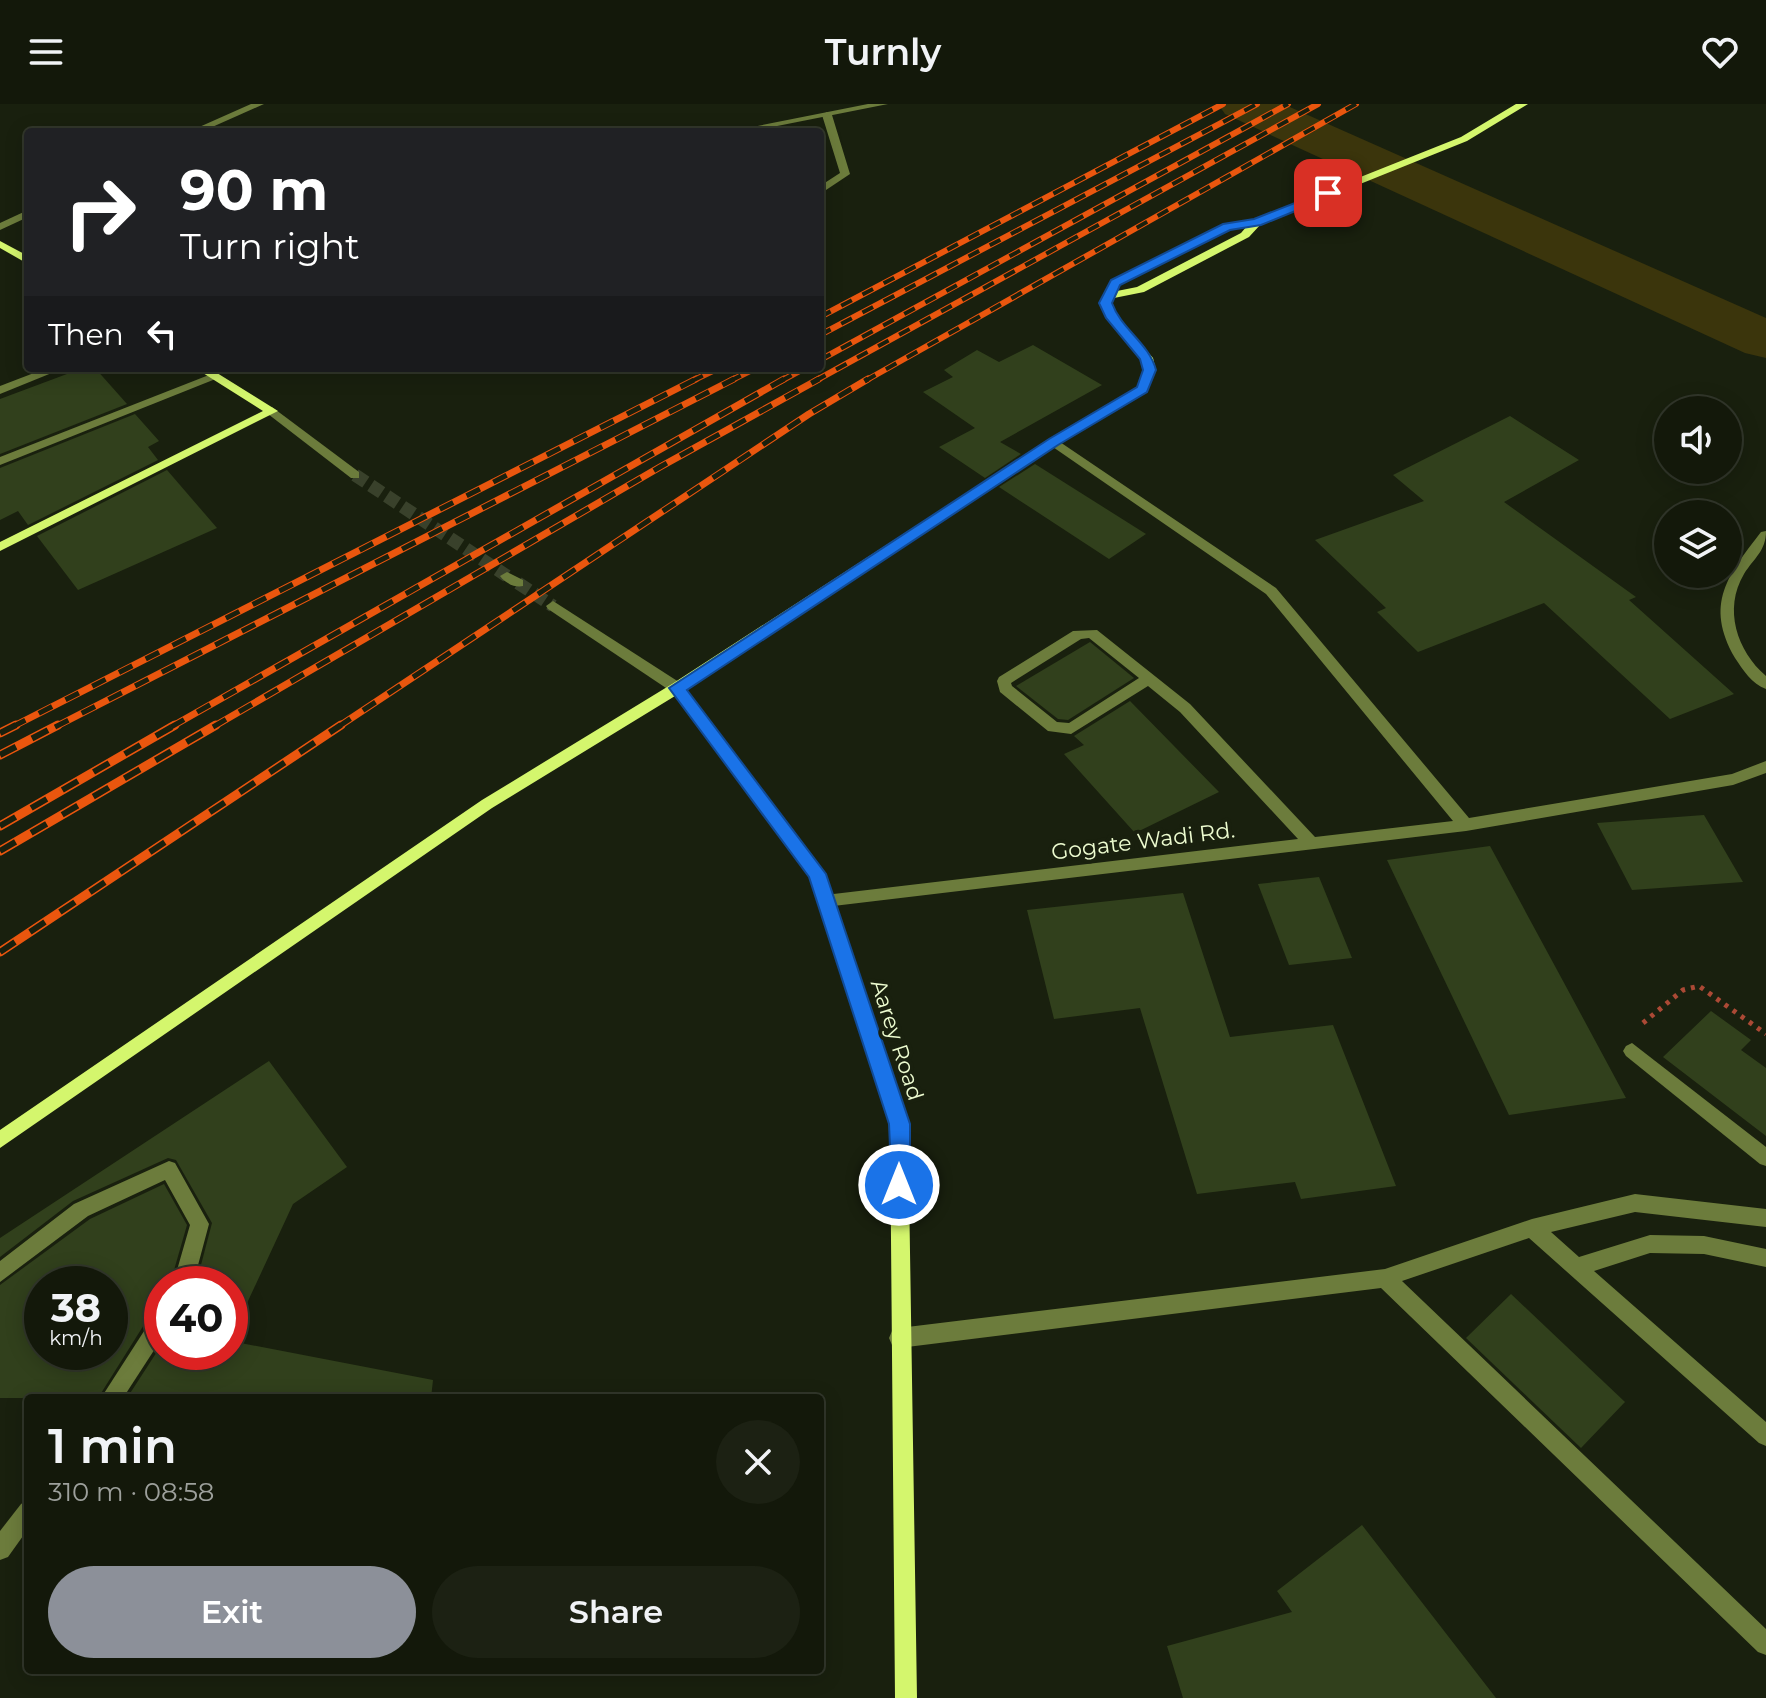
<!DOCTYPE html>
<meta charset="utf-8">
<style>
body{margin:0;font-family:Montserrat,sans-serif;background:#1c2113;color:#f1f3f6;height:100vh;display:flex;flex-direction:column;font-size:30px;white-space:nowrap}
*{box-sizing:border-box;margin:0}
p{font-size:26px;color:#9da09c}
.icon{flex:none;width:44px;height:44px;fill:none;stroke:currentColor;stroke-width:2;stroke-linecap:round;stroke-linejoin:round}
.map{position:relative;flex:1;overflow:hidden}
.details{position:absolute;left:24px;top:1290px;width:800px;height:280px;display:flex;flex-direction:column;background:#13180a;border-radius:8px;box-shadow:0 4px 20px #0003,0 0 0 2px #32372b}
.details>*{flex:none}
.banner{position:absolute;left:24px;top:24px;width:800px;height:244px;border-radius:8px;box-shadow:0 4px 20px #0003,0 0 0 2px #32372b;background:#202124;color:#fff;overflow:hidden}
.tools{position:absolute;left:1654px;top:292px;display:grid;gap:16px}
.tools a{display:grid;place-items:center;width:88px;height:88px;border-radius:50%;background:#13180a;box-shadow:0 4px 20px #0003,0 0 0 2px #32372b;font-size:40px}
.speed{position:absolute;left:24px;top:1162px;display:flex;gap:16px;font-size:40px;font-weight:700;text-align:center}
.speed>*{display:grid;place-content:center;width:104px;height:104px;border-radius:50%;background:#13180a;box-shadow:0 4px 20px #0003,0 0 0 2px #32372b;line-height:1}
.speed small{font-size:20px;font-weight:400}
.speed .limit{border:12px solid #d22;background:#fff;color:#111}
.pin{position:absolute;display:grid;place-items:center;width:68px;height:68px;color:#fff;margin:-34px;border-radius:16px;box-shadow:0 4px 12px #0006}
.me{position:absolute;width:88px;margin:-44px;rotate:0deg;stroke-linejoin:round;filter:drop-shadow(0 0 6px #0008)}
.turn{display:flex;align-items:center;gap:28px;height:168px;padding:0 24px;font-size:36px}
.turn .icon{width:104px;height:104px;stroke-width:2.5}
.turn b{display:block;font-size:56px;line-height:68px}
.then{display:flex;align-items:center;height:76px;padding:0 24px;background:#0003;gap:16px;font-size:30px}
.round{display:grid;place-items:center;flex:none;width:84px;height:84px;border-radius:42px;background:#1c2113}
.headline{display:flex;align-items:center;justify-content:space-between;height:136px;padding:0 24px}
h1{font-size:48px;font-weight:600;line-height:60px}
.cta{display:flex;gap:16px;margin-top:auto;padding:16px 24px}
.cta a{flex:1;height:92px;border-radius:48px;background:#8c9099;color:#fff;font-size:32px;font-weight:600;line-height:92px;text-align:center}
.cta a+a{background:#1c2113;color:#f1f3f6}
header{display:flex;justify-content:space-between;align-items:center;height:104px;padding:0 24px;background:#13180a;font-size:36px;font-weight:600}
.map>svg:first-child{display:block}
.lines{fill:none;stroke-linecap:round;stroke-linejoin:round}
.river{fill:#3b350c;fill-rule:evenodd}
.building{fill:#31401c;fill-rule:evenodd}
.street-tunnel{stroke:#39412b;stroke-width:13;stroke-dasharray:13 6;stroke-linecap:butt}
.path{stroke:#ab4935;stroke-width:5;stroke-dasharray:4 6;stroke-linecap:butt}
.lane{fill:#6c7c3c;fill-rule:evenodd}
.street{fill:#6c7c3c;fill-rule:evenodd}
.secondary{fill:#d4f66d;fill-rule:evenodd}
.rail-far2-casing{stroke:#ea560e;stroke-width:6}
.rail-far1-casing{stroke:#ea560e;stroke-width:7}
.rail-casing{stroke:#ea560e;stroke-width:9}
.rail-far2{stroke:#19200e;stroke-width:4;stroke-dasharray:12;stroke-linecap:butt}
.rail-far1{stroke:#19200e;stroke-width:5;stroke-dasharray:15;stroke-linecap:butt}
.rail{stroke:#19200e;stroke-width:6;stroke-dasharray:18;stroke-linecap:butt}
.route{fill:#1a73e8;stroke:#114b97;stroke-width:2}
.labels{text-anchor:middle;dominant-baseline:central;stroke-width:8;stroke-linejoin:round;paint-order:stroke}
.street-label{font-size:22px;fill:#edfcd0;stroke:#19200e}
</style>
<header><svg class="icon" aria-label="menu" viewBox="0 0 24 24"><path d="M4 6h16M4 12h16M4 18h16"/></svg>Turnly<svg class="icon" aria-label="heart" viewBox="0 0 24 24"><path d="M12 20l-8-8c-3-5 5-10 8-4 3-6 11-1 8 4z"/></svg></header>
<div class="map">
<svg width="1766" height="1594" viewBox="0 0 1766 1594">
<rect width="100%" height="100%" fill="#19200e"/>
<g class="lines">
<polygon class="river" points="1218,0 1283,0 1766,214 1766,254 1745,249 1225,10"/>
</g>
<g class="building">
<polygon points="1033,241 1102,281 1000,338 1021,350 985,374 939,343 975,324 923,288 953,273 944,266 977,246 999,258"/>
<polygon points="83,264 95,264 127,300 0,350 0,295"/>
<polygon points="135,310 159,337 148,343 158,356 28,421 18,407 0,416 0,364"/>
<polygon points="1510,312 1579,356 1504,398 1636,493 1629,496 1734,590 1670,615 1544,499 1418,548 1377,508 1386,504 1315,436 1424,397 1393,371"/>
<polygon points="1035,360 1146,430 1109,455 999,383"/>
<polygon points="167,366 217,424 78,486 37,432"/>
<polygon points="1090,538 1134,574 1068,616 1058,615 1016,582"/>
<polygon points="1130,597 1219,688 1135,729 1064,650 1084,641 1074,632"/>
<polygon points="1704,711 1743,778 1632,786 1597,719"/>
<polygon points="1490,742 1563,877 1626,994 1509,1011 1387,756"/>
<polygon points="1319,773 1352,854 1289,861 1258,780"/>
<polygon points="1183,789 1230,933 1333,921 1396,1082 1301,1095 1295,1078 1197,1090 1140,904 1054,915 1027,806"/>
<polygon points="1711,907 1751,936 1741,946 1766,964 1766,1032 1663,953"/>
<polygon points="269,957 347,1063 293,1100 230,1236 230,1180 196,1180 212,1119 176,1056 168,1054 73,1097 0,1153 0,1134"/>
<path d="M164,1080l23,41 -17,59h-8v24l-10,4 -54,86h-98v-113l90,-66zM42,1180h68v68h-68z"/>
<polygon points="1511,1190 1625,1298 1581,1344 1466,1234"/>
<polygon points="230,1237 433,1276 431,1294 127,1294 162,1240 162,1248 230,1248"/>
<polygon points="1362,1421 1496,1594 1183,1594 1167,1542 1292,1508 1277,1487"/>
</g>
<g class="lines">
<g class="street-tunnel">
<polyline points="355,371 507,472"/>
<polyline points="518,479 553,502"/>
</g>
<polyline class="path" points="1643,919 1683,886 1699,882 1766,930"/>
<g class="lane">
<polygon points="251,0 264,0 201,28 188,28"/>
<polygon points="827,8 832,11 850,70 820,90 820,82 840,69 822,11"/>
<polygon points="28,106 28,113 0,126 0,119"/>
<polygon points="47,264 64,264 0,290 0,282"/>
<polygon points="214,269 218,270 218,274 0,361 0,353"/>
<polygon points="169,1057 175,1059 209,1120 193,1180 173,1180 190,1121 165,1076 88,1112 0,1178 0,1157 74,1100"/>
<polygon points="162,1207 162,1234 123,1294 101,1294 155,1210"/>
<polygon points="28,1396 28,1425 8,1453 0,1456 0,1427 21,1400"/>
</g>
<g class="street">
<polygon points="868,0 888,0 747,28 727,28"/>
<polygon points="272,303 359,368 359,374 351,374 268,310 266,307"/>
<path d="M1054,334l222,150 193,230 263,-44 34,-13v12l-33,12 -267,46 -641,76 -6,-1 -2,-5 2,-5 6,-1 473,-56 -118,-127 -32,-26 -77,48 -23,-3 -48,-39 -3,-11 2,-4 74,-46 24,-1 93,74 125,133 138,-16 -187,-227 -216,-149v-6zM1089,534l50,40 -70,45 -12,-1 -45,-36 -1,-3 70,-44z"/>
<path d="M1766,427c0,20 -12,27 -22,43 -21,35 -7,77 22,102v13c-14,-5 -23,-19 -31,-31 -31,-54 -7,-83 26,-126z"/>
<path d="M507,468l16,8v6c-8,2 -18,-3 -23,-10z"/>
<polygon points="553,497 682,580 684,584 682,588 672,588 548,505 546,502"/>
<polygon points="1632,939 1766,1043 1766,1062 1760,1060 1626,952 1623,947 1626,942"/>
<polygon points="1635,1090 1766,1105 1766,1123 1635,1108 1551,1128 1579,1153 1650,1131 1704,1132 1766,1145 1766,1163 1704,1150 1650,1149 1594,1167 1766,1318 1766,1342 1759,1339 1529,1134 1402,1177 1766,1525 1766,1551 1758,1548 1381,1184 899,1244 892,1241 889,1234 892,1227 899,1224 1385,1165 1532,1115"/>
</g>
<g class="secondary">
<path d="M1516,0h12l-61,37 -206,83 -12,13 -105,55 -30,6 -3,5 4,11 38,44 3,12 -10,21 -88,54 -372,244 139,185 83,250 9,574h-22l-5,-574 -80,-248 -135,-180 -183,112 -492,340v-18l482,-330 190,-116 378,-245 87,-52 7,-17 -3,-11 -35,-42 -5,-14 10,-22 112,-57 32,-5 206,-82zM1247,122l-6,7 -104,54 -20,4 3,-6 110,-56z"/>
<polygon points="0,137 28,152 28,160 0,144"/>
<polygon points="195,264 209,264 278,307 0,447 0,438 263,307"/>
</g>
<g class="rail-far2-casing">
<g id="rail-far2">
<polyline points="820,213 1223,0"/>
<polyline points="820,231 1257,0"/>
<polyline points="820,256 1288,0"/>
<polyline points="692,277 719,264"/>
<polyline points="730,277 756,264"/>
<polyline points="781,277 805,264"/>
<polyline points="815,277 1318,0"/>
<polyline points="865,277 1356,0"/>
</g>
</g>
<g class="rail-far1-casing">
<g id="rail-far1">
<polyline points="12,623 696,275"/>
<polyline points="55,623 734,275"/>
<polyline points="171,623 784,275"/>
<polyline points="213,623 660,363 819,275"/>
<polyline points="338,623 809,310 868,275"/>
</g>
</g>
<g class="rail-casing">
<g id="rail">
<polyline points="0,629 16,621"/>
<polyline points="0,651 58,621"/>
<polyline points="0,722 175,621"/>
<polyline points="0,747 216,621"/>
<polyline points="0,848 341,621"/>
</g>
</g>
<use href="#rail-far2" class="rail-far2"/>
<use href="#rail-far1" class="rail-far1"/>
<use href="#rail" class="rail"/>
</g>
<path class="route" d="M1328,86l4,6 -71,29 -31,5 -110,55 -8,18c9,26 37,40 44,67l-9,22 -89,53 -371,245 139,184 84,250v61l-3,7 -8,3 -7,-3 -3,-68 -80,-247 -140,-189 380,-249 88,-52 6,-17 -3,-11 -34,-41 -7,-15 12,-23 112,-56 31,-5z"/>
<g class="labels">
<g class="street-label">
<text transform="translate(1143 737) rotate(-7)">Gogate Wadi Rd.</text>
<text transform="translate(897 936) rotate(72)">Aarey Road</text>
</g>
</g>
</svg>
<div class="tools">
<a><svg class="icon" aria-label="sound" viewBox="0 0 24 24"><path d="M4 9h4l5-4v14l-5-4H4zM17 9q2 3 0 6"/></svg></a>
<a><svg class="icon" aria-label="layers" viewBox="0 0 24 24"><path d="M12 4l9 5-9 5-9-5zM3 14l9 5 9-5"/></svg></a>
</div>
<div class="speed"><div>38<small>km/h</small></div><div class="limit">40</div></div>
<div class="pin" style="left:1328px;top:89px;background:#d93025"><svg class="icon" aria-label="arrive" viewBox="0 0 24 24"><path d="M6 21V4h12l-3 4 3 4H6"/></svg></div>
<svg class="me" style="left:899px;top:1081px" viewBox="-20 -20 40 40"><circle r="17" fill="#1a73e8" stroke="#fff" stroke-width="3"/><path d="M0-11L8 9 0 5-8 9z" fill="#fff"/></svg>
<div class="banner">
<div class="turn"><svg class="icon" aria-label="right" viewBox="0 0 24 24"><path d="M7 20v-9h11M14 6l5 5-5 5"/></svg><div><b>90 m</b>Turn right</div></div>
<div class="then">Then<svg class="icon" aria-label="left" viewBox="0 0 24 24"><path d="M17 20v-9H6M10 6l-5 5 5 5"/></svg></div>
</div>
<section class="details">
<div class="headline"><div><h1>1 min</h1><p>310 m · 08:58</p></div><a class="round"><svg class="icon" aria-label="close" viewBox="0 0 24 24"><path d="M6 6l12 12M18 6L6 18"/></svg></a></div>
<div class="cta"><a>Exit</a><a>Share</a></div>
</section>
</div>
